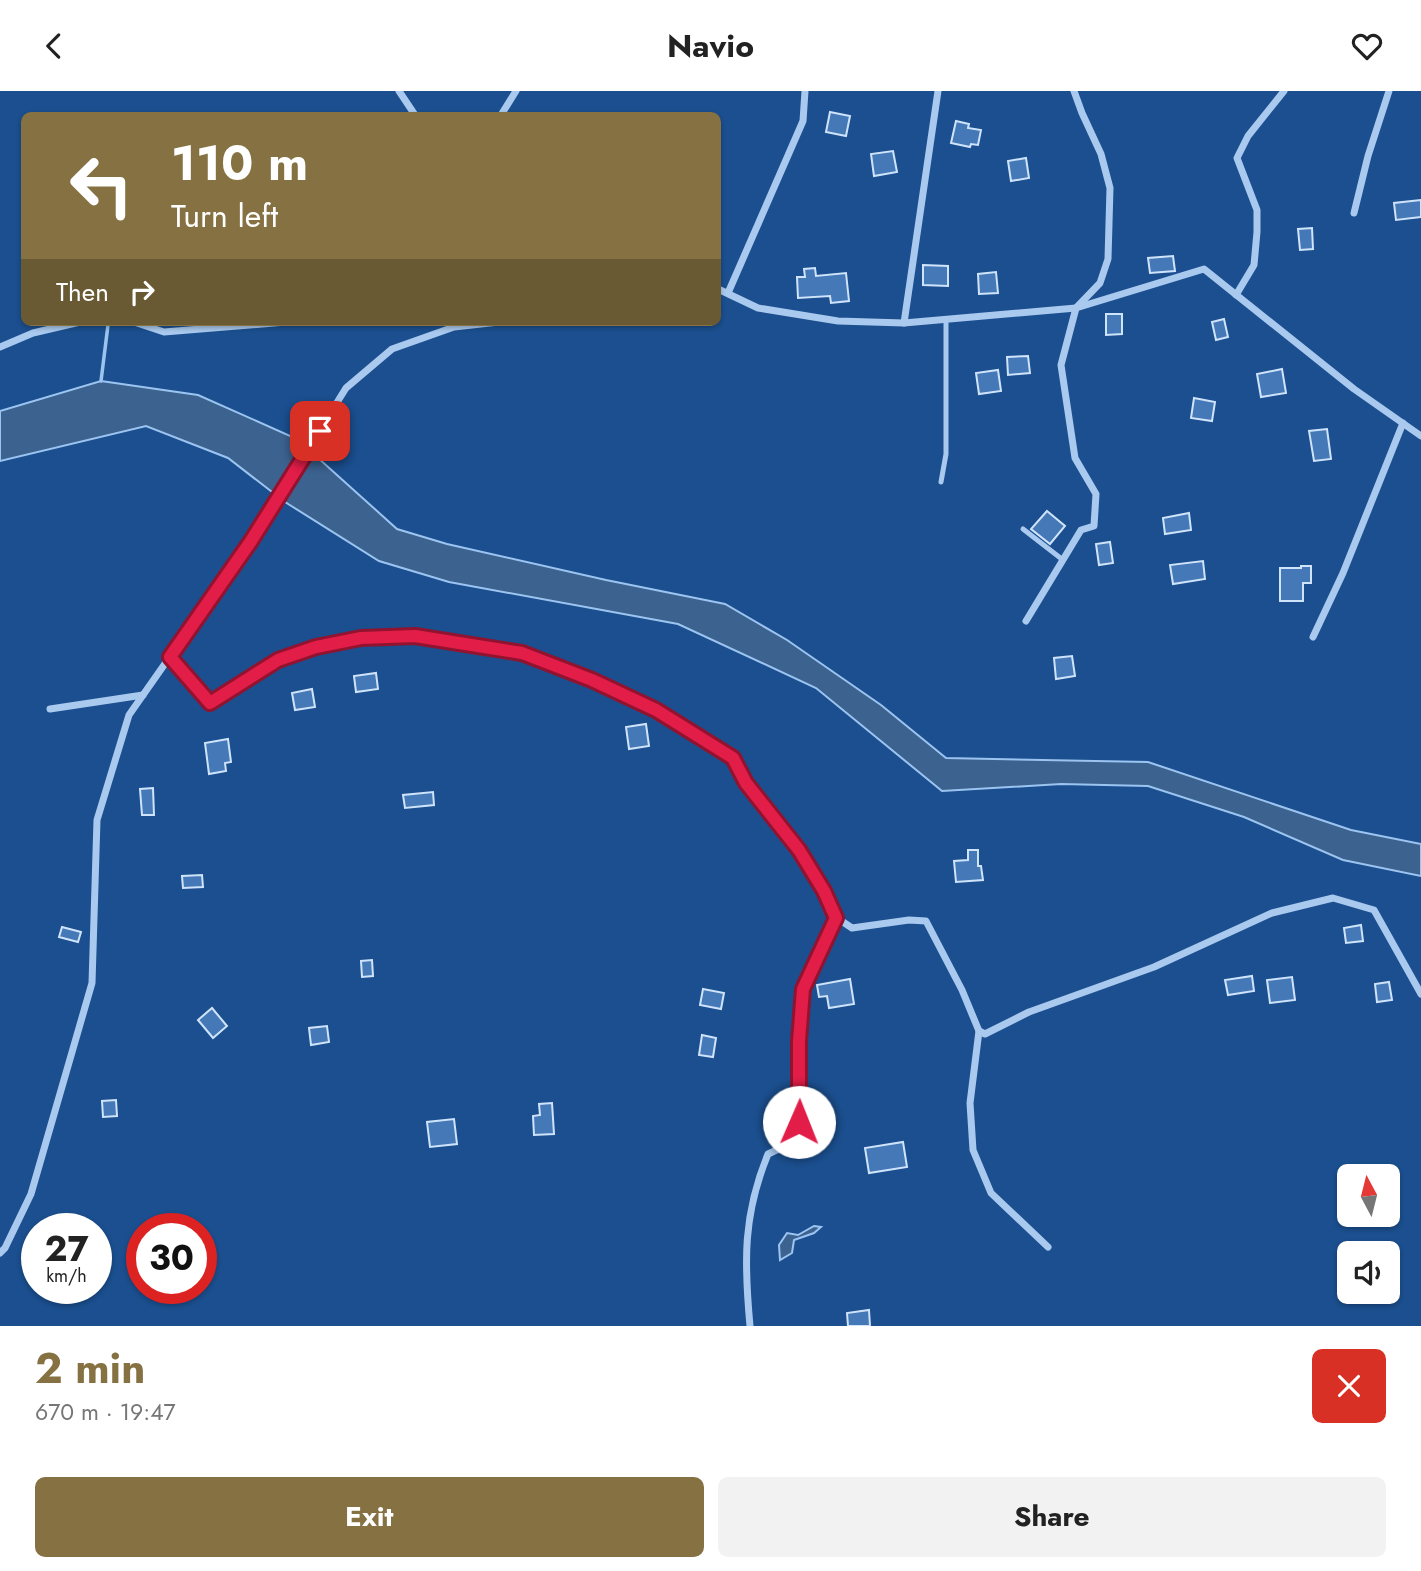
<!DOCTYPE html>
<meta charset="utf-8">
<style>
body{margin:0;font-family:Jost,sans-serif;background:#f2f2f2;color:#222;height:100vh;display:flex;flex-direction:column;font-size:26px;white-space:nowrap}
*{box-sizing:border-box;margin:0}
p{font-size:23px;color:#767676}
.icon{flex:none;width:38px;height:38px;fill:none;stroke:currentColor;stroke-width:2;stroke-linecap:round;stroke-linejoin:round}
.map{position:relative;height:1235px;overflow:hidden}
.details{display:flex;flex-direction:column;background:#fff;flex:1}
.details>*{flex:none}
.top-card{position:absolute;left:21px;top:21px;width:700px;height:214px;border-radius:10px;box-shadow:0 2px 5px #0004;background:#857141;color:#fff;overflow:hidden}
.needle{width:46px;rotate:353deg}
.buttons{position:absolute;left:1337px;top:1073px;display:grid;gap:14px}
.buttons a{display:grid;place-items:center;width:63px;height:63px;border-radius:10px;background:#fff;box-shadow:0 2px 5px #0004;font-size:35px}
.speed{position:absolute;left:21px;top:1122px;display:flex;gap:14px;font-size:35px;font-weight:700;text-align:center}
.speed>*{display:grid;place-content:center;width:91px;height:91px;border-radius:50%;background:#fff;box-shadow:0 2px 5px #0004;line-height:1}
.speed small{font-size:18px;font-weight:400}
.speed .limit{border:10px solid #d22;background:#fff;color:#111}
.pin{position:absolute;display:grid;place-items:center;width:60px;height:60px;color:#fff;margin:-30px;border-radius:14px;box-shadow:0 4px 10px #0006}
.me{position:absolute;width:77px;margin:-38px;rotate:1deg;stroke-linejoin:round;filter:drop-shadow(0 0 5px #0008)}
.turn{display:flex;align-items:center;gap:24px;height:147px;padding:0 35px;font-size:32px}
.turn .icon{width:91px;height:91px;stroke-width:2.5}
.turn b{display:block;font-size:49px;line-height:60px}
.then{display:flex;align-items:center;height:66px;padding:0 35px;background:#0003;gap:14px;font-size:26px}
.round{display:grid;place-items:center;flex:none;width:74px;height:74px;border-radius:10px;background:#f2f2f2}
.summary{display:flex;align-items:center;justify-content:space-between;height:119px;padding:0 35px}
h1{font-size:42px;font-weight:700;line-height:52px;color:#857141}
.button{display:flex;gap:14px;margin-top:auto;padding:14px 35px}
.button a{flex:1;height:80px;border-radius:10px;background:#857141;color:#fff;font-size:28px;font-weight:700;line-height:80px;text-align:center}
.button a+a{background:#f2f2f2;color:#222}
header{display:flex;justify-content:space-between;align-items:center;height:91px;padding:0 35px;background:#fff;font-size:32px;font-weight:700}
.map>svg:first-child{display:block}
.water{fill:#3c6290;stroke:#9cc4f0;stroke-width:2}
.lines{fill:none;stroke-linecap:round;stroke-linejoin:round}
.stream{stroke:#9cc4f0;stroke-width:3.5}
.building{fill:#4478b7;stroke:#cfe3fa;stroke-width:2}
.service{stroke:#a9c9ee;stroke-width:5}
.minor{stroke:#a9c9ee;stroke-width:7}
.route-casing{stroke:#92132f;stroke-width:18}
.route{stroke:#e11d48;stroke-width:12}
</style>
<header><svg class="icon" aria-label="back" viewBox="0 0 24 24"><path d="M15 5l-7 7 7 7"/></svg>Navio<svg class="icon" aria-label="heart" viewBox="0 0 24 24"><path d="M12 20l-8-8c-3-5 5-10 8-4 3-6 11-1 8 4z"/></svg></header>
<div class="map">
<svg width="1421" height="1235" viewBox="0 0 1421 1235">
<rect width="100%" height="100%" fill="#1b4f8f"/>
<g class="water">
<polygon points="101,290 198,304 297,348 397,438 447,453 606,489 725,513 787,549 881,614 946,667 1148,671 1351,739 1421,753 1421,785 1343,769 1244,726 1148,695 1061,693 942,700 816,597 678,533 449,491 379,470 285,411 228,367 146,335 0,370 0,320"/>
<polygon points="814,1135 821,1136 814,1142 794,1149 792,1162 780,1169 779,1154 787,1142 798,1144"/>
</g>
<g class="lines">
<polyline class="stream" points="101,290 108,234"/>
</g>
<g class="building">
<polygon points="830,21 850,25 846,45 826,41"/>
<polygon points="956,30 969,33 968,37 981,39 978,54 971,53 970,56 951,52"/>
<polygon points="893,60 897,81 874,85 871,63"/>
<polygon points="1026,67 1029,87 1011,90 1008,70"/>
<polygon points="1421,109 1421,126 1396,129 1394,112"/>
<polygon points="1312,137 1313,158 1300,159 1298,138"/>
<polygon points="1173,165 1175,180 1150,182 1148,167"/>
<polygon points="923,174 948,175 948,195 923,194"/>
<polygon points="815,177 816,185 846,182 849,210 831,212 830,205 798,207 797,186 805,186 804,178"/>
<polygon points="996,181 998,202 979,203 978,183"/>
<polygon points="1106,223 1122,223 1122,243 1106,244"/>
<polygon points="1224,228 1228,246 1216,249 1212,231"/>
<polygon points="1028,265 1030,282 1008,284 1007,266"/>
<polygon points="1282,278 1286,302 1261,306 1257,283"/>
<polygon points="998,279 1001,300 979,303 976,282"/>
<polygon points="1194,307 1215,311 1212,330 1191,327"/>
<polygon points="1327,338 1331,368 1314,370 1309,340"/>
<polygon points="1047,420 1065,435 1050,453 1031,438"/>
<polygon points="1189,422 1191,439 1165,443 1163,427"/>
<polygon points="1110,451 1113,472 1099,474 1096,453"/>
<polygon points="1203,470 1205,488 1173,493 1170,474"/>
<polygon points="1301,475 1311,475 1311,492 1303,492 1303,510 1280,510 1280,477 1301,477"/>
<polygon points="1072,565 1075,585 1056,588 1054,567"/>
<polygon points="376,582 378,598 356,601 354,585"/>
<polygon points="312,598 315,616 295,619 292,602"/>
<polygon points="646,633 649,655 629,658 626,636"/>
<polygon points="228,648 231,671 225,672 226,680 209,683 205,652"/>
<polygon points="153,697 154,724 142,724 140,698"/>
<polygon points="433,701 434,714 405,717 403,704"/>
<polygon points="968,759 978,759 978,775 981,775 983,789 956,791 954,770 968,769"/>
<polygon points="202,784 203,796 183,797 182,785"/>
<polygon points="1361,834 1363,850 1346,852 1344,837"/>
<polygon points="62,836 81,841 78,851 59,846"/>
<polygon points="372,869 373,885 362,886 361,870"/>
<polygon points="1252,885 1254,900 1228,904 1225,889"/>
<polygon points="1292,886 1295,909 1270,912 1267,889"/>
<polygon points="850,888 854,913 829,917 827,905 819,906 817,894"/>
<polygon points="1389,891 1392,909 1377,911 1375,893"/>
<polygon points="703,898 724,902 721,918 700,914"/>
<polygon points="212,917 227,935 213,947 198,929"/>
<polygon points="327,935 329,951 311,954 309,937"/>
<polygon points="702,944 716,947 713,966 699,964"/>
<polygon points="116,1009 117,1025 103,1026 102,1010"/>
<polygon points="552,1012 554,1043 534,1044 533,1025 540,1024 539,1013"/>
<polygon points="454,1028 457,1053 430,1056 427,1031"/>
<polygon points="903,1051 907,1076 869,1082 865,1057"/>
<polygon points="869,1219 870,1235 848,1235 847,1222"/>
</g>
<g class="lines">
<g class="service">
<polyline points="941,391 946,363 946,229"/>
<polyline points="1023,438 1063,469"/>
</g>
<g class="minor">
<polyline points="399,0 415,24"/>
<polyline points="501,24 516,0"/>
<polyline points="1354,122 1368,65 1389,0"/>
<polyline points="718,198 758,217 838,230 904,232 1076,217 1204,178 1354,298 1421,345"/>
<polyline points="728,202 803,30 805,0"/>
<polyline points="1236,204 1254,174 1257,141 1257,119 1237,67 1248,45 1284,0"/>
<polyline points="134,231 164,241 286,231"/>
<polyline points="904,232 938,0"/>
<polyline points="0,256 33,242 80,231"/>
<polyline points="1026,530 1081,439 1094,435 1096,403 1075,367 1061,274 1076,217 1100,192 1108,168 1110,97 1101,63 1082,22 1074,0"/>
<polyline points="1313,546 1343,482 1403,332"/>
<polyline points="170,566 210,612 278,569 316,556 361,547 415,545 521,562 592,589 656,619 733,667 746,692 799,759 824,800 837,827 852,837 909,829 926,830 962,899 979,940 970,1012 973,1059 991,1102 1048,1156"/>
<polyline points="50,618 143,604"/>
<polyline points="979,940 985,943 1029,921 1154,876 1272,822 1333,807 1374,819 1421,903"/>
<polyline points="0,1162 5,1157 31,1103 92,892 97,729 129,624 251,450 346,297 392,258 454,236 499,231"/>
<path d="M750,1235c-6,-65 -7,-111 18,-172l30,-14 1,-99 4,-52 34,-71"/>
</g>
</g>
<g class="lines">
<g class="route-casing">
<polyline id="route" points="320,340 251,450 170,566 210,612 278,569 316,556 361,547 415,545 522,562 592,589 656,619 733,667 746,692 799,759 824,800 836,827 803,898 799,950 799,1031"/>
</g>
<use href="#route" class="route"/>
</g>
</svg>
<div class="buttons">
<a><svg class="needle" viewBox="-14 -14 28 28"><path d="M0-13l5 13h-10z" fill="#e53935"/><path d="M0 13l5-13h-10z" fill="#767676"/></svg></a>
<a><svg class="icon" aria-label="sound" viewBox="0 0 24 24"><path d="M4 9h4l5-4v14l-5-4H4zM17 9q2 3 0 6"/></svg></a>
</div>
<div class="speed"><div>27<small>km/h</small></div><div class="limit">30</div></div>
<div class="pin" style="left:320px;top:340px;background:#d93025"><svg class="icon" aria-label="arrive" viewBox="0 0 24 24"><path d="M6 21V4h12l-3 4 3 4H6"/></svg></div>
<svg class="me" style="left:799px;top:1031px" viewBox="-20 -20 40 40"><circle r="19" fill="#fff"/><path d="M0-13L10 11 0 6-10 11z" fill="#e11d48"/></svg>
<div class="top-card">
<div class="turn"><svg class="icon" aria-label="left" viewBox="0 0 24 24"><path d="M17 20v-9H6M10 6l-5 5 5 5"/></svg><div><b>110 m</b>Turn left</div></div>
<div class="then">Then<svg class="icon" aria-label="right" viewBox="0 0 24 24"><path d="M7 20v-9h11M14 6l5 5-5 5"/></svg></div>
</div>
</div>
<section class="details">
<div class="summary"><div><h1>2 min</h1><p>670 m · 19:47</p></div><a class="round" style="background:#d93025;color:#fff"><svg class="icon" aria-label="close" viewBox="0 0 24 24"><path d="M6 6l12 12M18 6L6 18"/></svg></a></div>
<div class="button"><a>Exit</a><a>Share</a></div>
</section>
